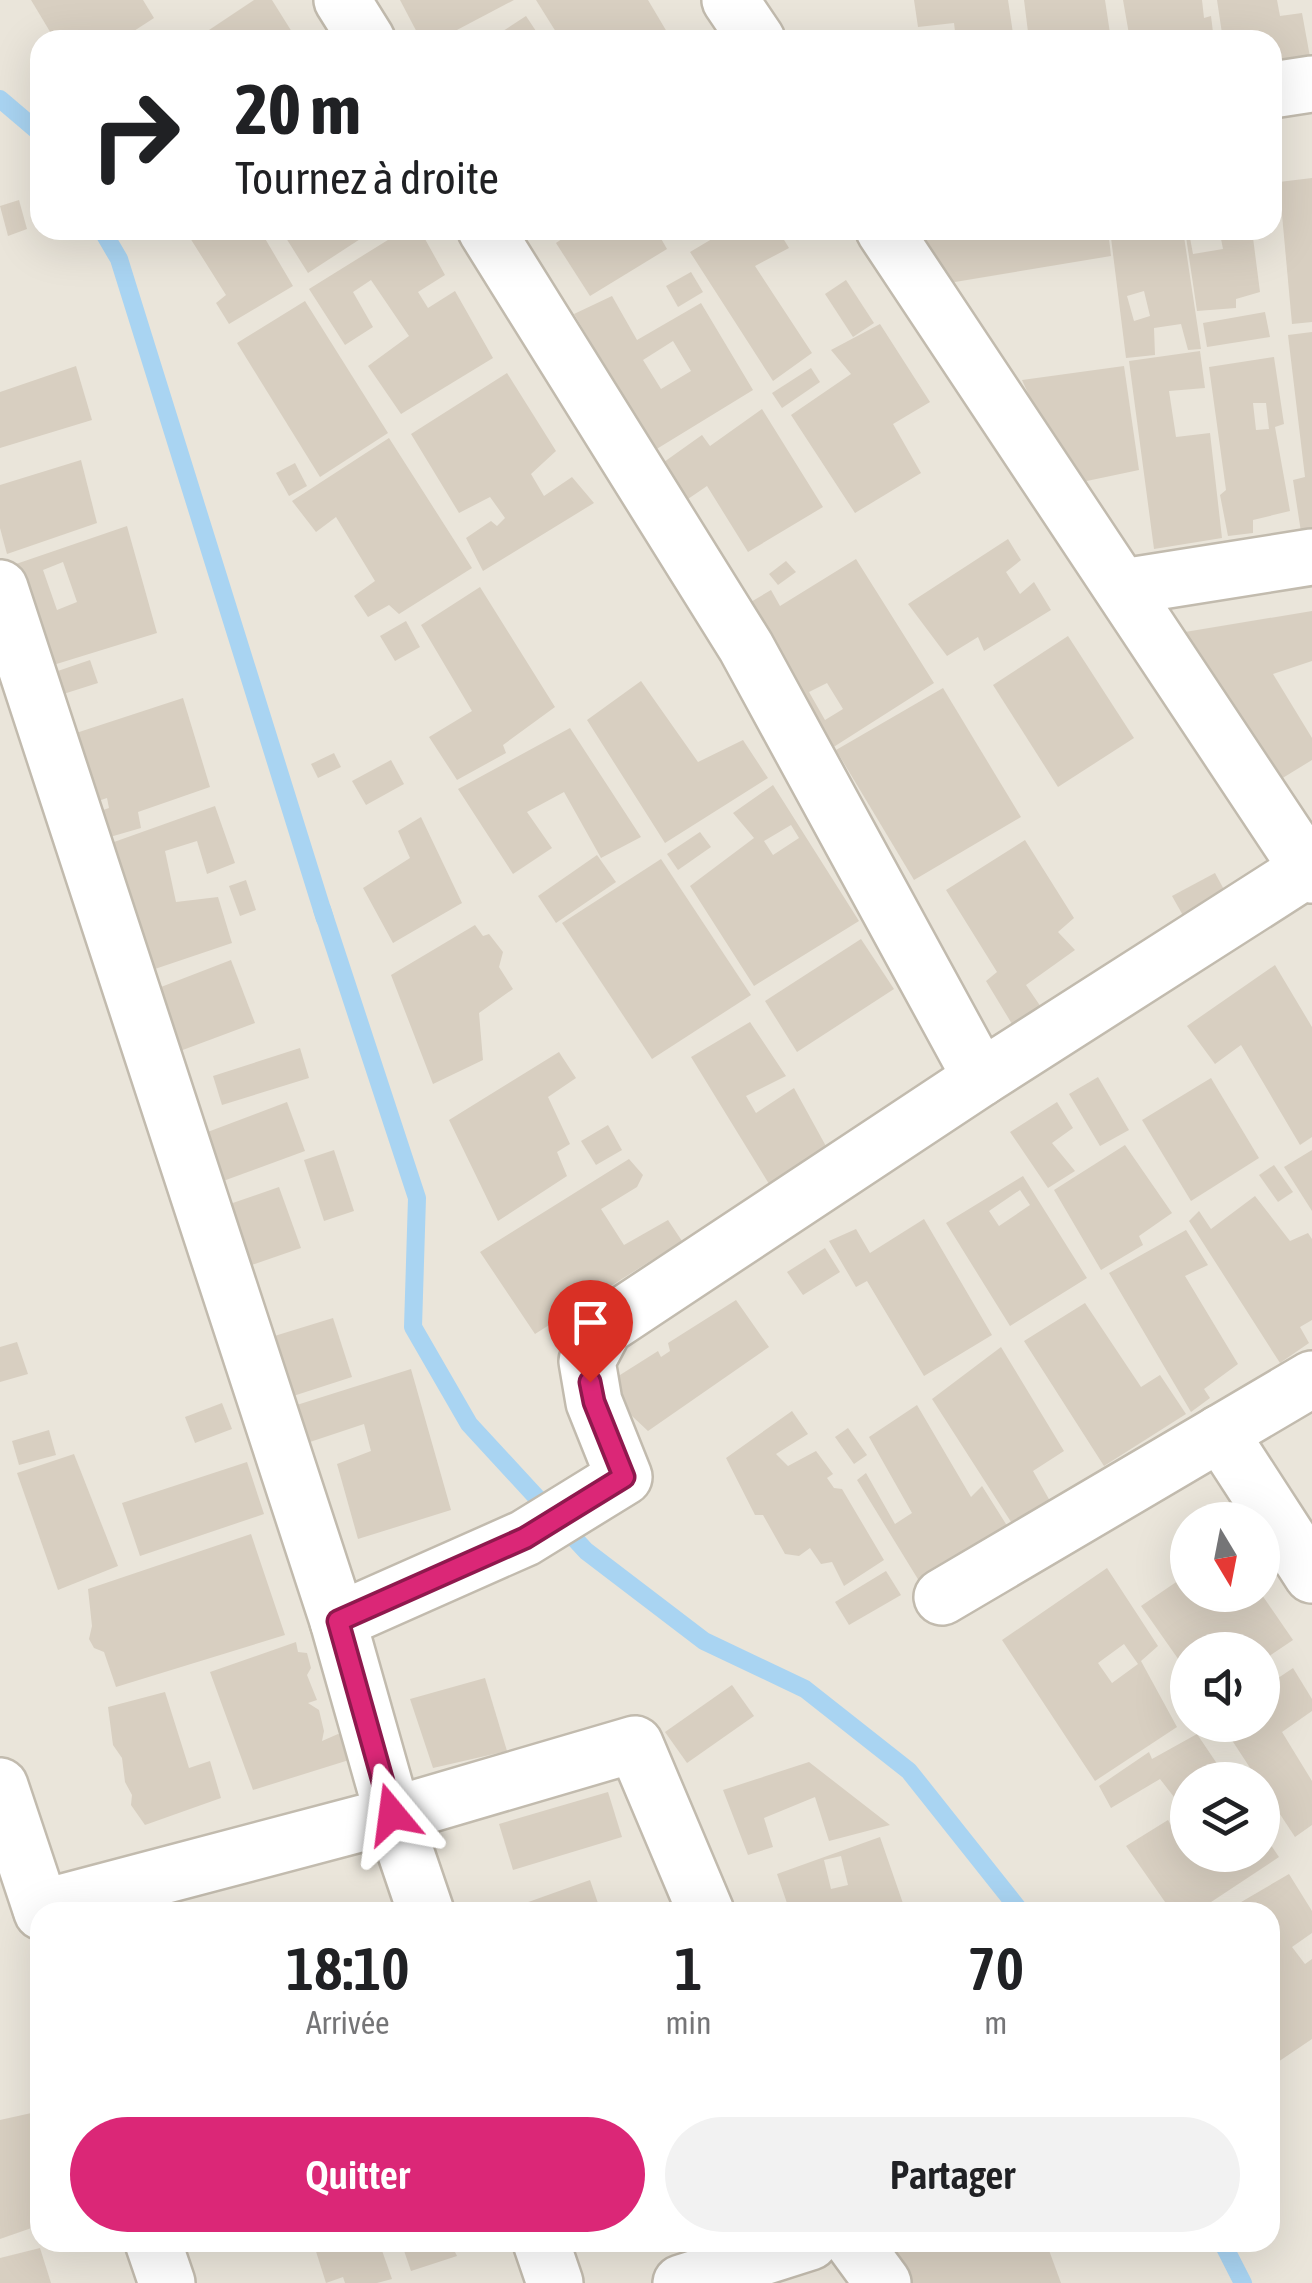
<!DOCTYPE html>
<html lang="fr">
<meta charset="utf-8">
<style>
body{margin:0;font-family:"Asap Condensed",sans-serif;background:#f2f2f2;color:#202124;height:100vh;display:flex;flex-direction:column;font-size:38px;white-space:nowrap}
*{box-sizing:border-box;margin:0}
p{font-size:32px;color:#757577}
.icon{flex:none;width:55px;height:55px;fill:none;stroke:currentColor;stroke-width:2;stroke-linecap:round;stroke-linejoin:round}
.map{position:relative;flex:1;overflow:hidden}
.sheet{position:absolute;left:30px;top:1902px;width:1250px;height:350px;display:flex;flex-direction:column;background:#fff;border-radius:30px;box-shadow:0 10px 40px #0002}
.sheet>*{flex:none}
.hud{position:absolute;left:30px;top:30px;width:1252px;height:210px;border-radius:30px;box-shadow:0 10px 40px #0002;background:#fff;color:#202124;overflow:hidden}
.needle{width:65px;rotate:170deg}
.controls{position:absolute;left:1170px;top:1502px;display:grid;gap:20px}
.controls a{display:grid;place-items:center;width:110px;height:110px;border-radius:50%;background:#fff;box-shadow:0 10px 40px #0002;font-size:50px}
.pin{position:absolute;display:grid;place-items:center;width:85px;height:85px;color:#fff;margin:-102px -42px;border-radius:50% 50% 50% 0;rotate:-45deg;box-shadow:0 0 10px #0007}
.pin .icon{rotate:45deg}
.me{position:absolute;width:110px;margin:-55px;rotate:344deg;stroke-linejoin:round;filter:drop-shadow(0 0 8px #0008)}
.turn{display:flex;align-items:center;gap:35px;height:210px;padding:0 40px;font-size:45px}
.turn .icon{width:130px;height:130px;stroke-width:2.5}
.turn b{display:block;font-size:70px;line-height:85px}
.eta{display:flex;justify-content:space-evenly;align-items:center;height:170px;text-align:center}
.eta b{font-size:60px;font-weight:600;line-height:70px}
.primary-button{display:flex;gap:20px;margin-top:auto;padding:20px 40px}
.primary-button a{flex:1;height:115px;border-radius:60px;background:#db2777;color:#fff;font-size:40px;font-weight:600;line-height:115px;text-align:center}
.primary-button a+a{background:#f2f2f2;color:#202124}
.map>svg:first-child{display:block}
.residential{fill:#eae5da;fill-rule:evenodd}
.lines{fill:none;stroke-linecap:round;stroke-linejoin:round}
.stream{stroke:#a9d4f2;stroke-width:18}
.building{fill:#d8cfc1;fill-rule:evenodd}
.minor-casing{stroke:#c2bbae;stroke-width:60}
.minor{stroke:#fff;stroke-width:55}
.route-casing{stroke:#8e194d;stroke-width:25}
.route{stroke:#db2777;stroke-width:18}
</style>
<div class="map">
<svg width="1312" height="2283" viewBox="0 0 1312 2283">
<rect width="100%" height="100%" fill="#f6f3ec"/>
<path class="residential" d="M0,0h1312v2283h-1312zM40,40h1232v190h-1232zM1188,1520h74v75h-74zM1188,1650h74v75h-74zM1188,1780h74v75h-74zM40,1912h1230v330h-1230z"/>
<g class="lines">
<g class="stream">
<polyline points="0,99 40,133"/>
<polyline points="102,230 119,259 325,919"/>
<polyline points="322,909 417,1198 413,1327 469,1424 586,1551 704,1641 805,1689 909,1771 1021,1912"/>
<polyline points="1222,2242 1243,2283"/>
</g>
</g>
<g class="building">
<polygon points="31,0 143,0 154,18 120,40 55,40"/>
<polygon points="254,0 272,0 297,40 194,40"/>
<polygon points="400,0 514,0 438,40 421,40"/>
<polygon points="536,0 648,0 670,37 665,40 561,40"/>
<polygon points="914,0 1008,0 1014,40 956,40 954,23 918,27"/>
<polygon points="1024,0 1105,0 1111,40 1029,40"/>
<polygon points="1123,0 1202,0 1204,18 1211,16 1214,40 1130,40"/>
<polygon points="1217,0 1277,0 1280,16 1302,13 1310,57 1272,63 1272,40 1223,40"/>
<polygon points="526,16 542,40 489,40"/>
<polygon points="1312,178 1312,322 1292,324 1279,182"/>
<polygon points="19,200 27,229 8,236 0,206"/>
<polygon points="185,230 199,230 202,234 209,230 260,230 293,286 229,324 216,303 226,295"/>
<polygon points="281,230 374,230 308,273"/>
<polygon points="404,230 420,230 445,275 418,292 428,308 455,291 493,358 401,414 368,366 409,336 371,280 353,292 373,327 345,345 309,289"/>
<polygon points="575,230 656,230 667,249 590,296 556,243"/>
<polygon points="727,230 778,230 789,248 755,266 812,353 773,381 690,252"/>
<polygon points="912,230 1108,230 1111,256 937,285"/>
<path d="M1110,230h73l18,119 -13,1 -7,-26 -27,4 1,27 -29,3zM1144,291l6,25 -16,5 -7,-25z"/>
<path d="M1185,230h67l8,62 -24,7v9l-39,3zM1220,234l3,15 -30,5 -3,-16z"/>
<polygon points="691,272 703,292 678,307 666,286"/>
<polygon points="846,280 874,323 853,337 825,294"/>
<path d="M612,296l25,44 64,-37 52,87 -98,60 -81,-136zM673,341l18,30 -30,18 -18,-29z"/>
<polygon points="305,301 388,433 320,477 237,343"/>
<polygon points="1265,312 1270,337 1207,347 1203,323"/>
<polygon points="880,324 930,402 893,424 921,473 855,513 791,415 851,374 831,350"/>
<polygon points="1312,332 1312,530 1301,532 1293,480 1305,477 1288,335"/>
<polygon points="1200,351 1205,388 1169,391 1176,437 1210,433 1222,538 1154,549 1129,361"/>
<path d="M1274,357l10,67 -9,3 15,84 -37,9v13l-25,3 -8,-41 6,-5 -17,-123zM1253,403h13l3,26 -13,1z"/>
<polygon points="76,366 92,420 0,448 0,392"/>
<polygon points="1124,366 1139,470 1082,482 1047,435 1022,380"/>
<polygon points="811,368 820,382 782,408 772,393"/>
<polygon points="507,373 556,451 531,474 544,496 572,477 594,503 483,571 466,538 491,521 497,526 505,518 490,497 459,513 411,434"/>
<polygon points="762,409 823,507 748,552 707,486 688,499 664,462 702,435 710,446"/>
<polygon points="389,438 472,568 399,614 389,605 368,617 354,596 375,581 336,517 316,532 292,501"/>
<polygon points="81,460 97,523 7,554 0,528 0,485"/>
<polygon points="295,463 307,486 289,496 276,473"/>
<path d="M127,526l30,107 -107,33 -34,-102zM63,562l14,40 -20,8 -14,-40z"/>
<polygon points="1008,539 1021,560 1006,572 1020,594 1034,582 1051,610 984,651 978,637 947,656 908,604"/>
<path d="M856,559l78,124 -102,65 -88,-142 27,-16 9,16zM827,683l16,26 -18,11 -16,-28z"/>
<polygon points="786,561 796,572 778,585 769,574"/>
<polygon points="480,587 555,707 503,745 506,753 457,780 429,737 472,711 421,625"/>
<polygon points="1312,611 1312,661 1273,674 1312,738 1312,760 1268,787 1173,634"/>
<polygon points="406,621 420,647 395,661 380,636"/>
<polygon points="1068,636 1134,738 1058,787 993,685"/>
<polygon points="90,660 98,683 54,697 46,675"/>
<polygon points="641,681 698,762 743,740 768,778 665,843 587,720"/>
<polygon points="943,688 1021,817 914,880 836,750"/>
<polygon points="183,698 210,787 138,812 141,828 103,839 94,813 109,808 107,798 98,801 73,734"/>
<polygon points="570,728 641,837 601,858 564,792 527,812 552,848 513,874 458,789"/>
<polygon points="334,753 341,767 318,778 311,764"/>
<polygon points="391,760 404,784 366,805 352,781"/>
<path d="M773,785l86,136 -105,65 -64,-100 64,-48 -21,-25zM791,825l8,13 -26,17 -9,-14z"/>
<polygon points="215,806 235,863 207,874 197,841 165,851 176,902 218,897 232,943 143,973 100,847"/>
<polygon points="421,817 462,903 393,943 363,888 410,858 398,831"/>
<polygon points="700,832 711,847 678,870 667,854"/>
<polygon points="1025,840 1074,918 1058,932 1075,950 1026,985 1045,1013 1015,1029 986,981 997,972 946,890"/>
<polygon points="597,855 616,882 556,923 538,896"/>
<polygon points="661,859 751,995 652,1059 562,923"/>
<polygon points="1215,873 1227,895 1185,919 1172,896"/>
<polygon points="246,880 256,910 240,916 229,886"/>
<polygon points="475,925 483,936 489,934 503,952 499,967 513,989 479,1013 483,1060 433,1084 391,975"/>
<polygon points="861,939 894,989 797,1052 765,1001"/>
<polygon points="231,960 255,1023 172,1054 148,992"/>
<polygon points="1275,965 1312,1027 1312,1137 1300,1145 1241,1045 1215,1064 1187,1026"/>
<polygon points="750,1022 786,1076 746,1096 756,1113 794,1088 827,1148 769,1184 691,1057"/>
<polygon points="300,1048 309,1078 222,1105 213,1076"/>
<polygon points="559,1052 576,1078 548,1097 570,1144 557,1152 567,1176 498,1221 449,1120"/>
<polygon points="1098,1077 1129,1130 1100,1146 1069,1094"/>
<polygon points="1211,1078 1259,1158 1191,1201 1142,1120"/>
<polygon points="287,1102 305,1151 215,1184 197,1136"/>
<polygon points="1057,1102 1073,1128 1052,1143 1075,1171 1048,1188 1010,1132"/>
<polygon points="608,1125 622,1150 596,1165 581,1141"/>
<polygon points="1125,1145 1172,1213 1139,1236 1143,1245 1101,1270 1054,1190"/>
<polygon points="334,1150 354,1211 324,1221 304,1160"/>
<polygon points="1312,1150 1312,1211 1284,1167"/>
<polygon points="629,1159 643,1175 637,1187 601,1209 624,1245 668,1220 682,1241 535,1334 480,1252"/>
<polygon points="1274,1165 1293,1192 1278,1202 1259,1175"/>
<path d="M1023,1176l64,102 -77,48 -64,-103zM1020,1190l10,15 -31,21 -10,-15z"/>
<polygon points="279,1187 301,1248 246,1267 224,1206"/>
<polygon points="1255,1196 1290,1241 1308,1233 1312,1239 1312,1320 1300,1327 1309,1343 1280,1363 1189,1221 1199,1211 1211,1229"/>
<polygon points="924,1219 992,1335 924,1376 867,1281 856,1287 829,1241 856,1229 870,1253"/>
<polygon points="1186,1230 1208,1265 1185,1276 1238,1364 1204,1389 1210,1398 1191,1412 1109,1273"/>
<polygon points="825,1248 840,1272 803,1295 787,1272"/>
<polygon points="736,1300 769,1347 648,1431 601,1387 658,1351 661,1357 670,1351 668,1343"/>
<polygon points="1085,1303 1141,1387 1160,1375 1186,1414 1104,1466 1024,1341"/>
<polygon points="333,1318 352,1377 287,1398 268,1338"/>
<polygon points="17,1342 28,1374 0,1382 0,1347"/>
<polygon points="1001,1347 1064,1451 1033,1471 1050,1501 1013,1525 932,1399"/>
<polygon points="411,1369 451,1510 358,1539 337,1464 371,1451 364,1424 295,1447 284,1409"/>
<polygon points="222,1403 232,1429 195,1443 185,1417"/>
<polygon points="917,1405 971,1497 982,1486 1011,1532 924,1589 857,1480 866,1473 895,1524 912,1513 869,1437"/>
<polygon points="792,1411 808,1434 776,1454 788,1466 816,1451 833,1474 827,1478 834,1488 842,1489 884,1560 844,1586 832,1562 821,1564 810,1548 799,1556 785,1554 763,1515 755,1515 726,1458"/>
<polygon points="848,1428 867,1455 854,1464 835,1437"/>
<polygon points="49,1430 56,1455 19,1465 12,1441"/>
<polygon points="74,1454 118,1566 58,1590 17,1473"/>
<polygon points="247,1462 264,1514 140,1556 122,1503"/>
<polygon points="251,1534 285,1635 116,1687 104,1652 94,1648 89,1639 92,1626 88,1589"/>
<path d="M1107,1568l51,78 -17,15 36,66 -82,54 -93,-141zM1124,1644l14,20 -26,19 -14,-20z"/>
<polygon points="886,1571 901,1595 849,1625 835,1602"/>
<polygon points="1188,1574 1188,1595 1262,1595 1293,1640 1262,1661 1262,1650 1188,1650 1188,1673 1141,1606"/>
<polygon points="296,1642 298,1652 307,1653 311,1668 307,1675 317,1700 308,1703 319,1710 324,1731 322,1741 338,1734 346,1737 355,1753 349,1760 253,1790 210,1672"/>
<polygon points="1293,1668 1312,1699 1312,1711 1282,1732 1312,1781 1312,1825 1295,1837 1262,1787 1262,1780 1258,1780 1222,1725 1262,1725 1262,1689"/>
<polygon points="485,1678 507,1751 433,1768 410,1699"/>
<polygon points="732,1685 754,1716 687,1763 665,1732"/>
<polygon points="165,1692 189,1768 210,1761 221,1798 145,1825 131,1805 132,1795 125,1782 122,1758 113,1745 108,1707"/>
<polygon points="1197,1734 1228,1780 1188,1780 1188,1815 1160,1779 1111,1808 1099,1786 1149,1752 1152,1759"/>
<polygon points="809,1762 890,1825 829,1841 815,1797 764,1818 773,1847 748,1855 723,1790"/>
<polygon points="608,1792 622,1837 513,1870 499,1824"/>
<polygon points="1168,1820 1188,1855 1262,1855 1262,1832 1279,1857 1196,1912 1172,1912 1126,1846"/>
<path d="M880,1837l26,75h-116l-13,-38zM841,1856l7,29 -17,4 -7,-29z"/>
<polygon points="1289,1874 1312,1911 1312,1933 1292,1947 1305,1964 1312,1959 1312,2039 1275,2064 1270,2056 1270,1912 1224,1912"/>
<polygon points="590,1880 601,1912 500,1912"/>
<polygon points="36,2112 40,2125 40,2225 0,2239 0,2120"/>
<polygon points="313,2242 379,2242 392,2279 377,2283 345,2283 343,2277 326,2283"/>
<polygon points="401,2242 450,2242 457,2256 411,2271"/>
<polygon points="884,2242 1046,2242 1061,2283 896,2283"/>
<polygon points="40,2248 51,2283 0,2283 0,2258"/>
</g>
<g class="lines">
<g class="minor-casing">
<g id="minor">
<polyline points="342,0 367,40"/>
<polyline points="730,0 757,40"/>
<polyline points="1272,90 1312,84"/>
<polyline points="486,230 746,647 981,1078"/>
<polyline points="884,230 1312,875"/>
<polyline points="1123,587 1312,557"/>
<polyline points="0,588 338,1621 393,1815 426,1912"/>
<polyline points="1220,1433 1312,1575"/>
<polyline points="942,1597 1312,1379"/>
<polyline points="338,1621 525,1538 624,1477 594,1402 587,1361 605,1327 981,1078 1308,869"/>
<polyline points="0,1786 42,1912"/>
<polyline points="41,1908 393,1815 635,1744 706,1912"/>
<polyline points="153,2242 167,2283"/>
<polyline points="541,2242 555,2283"/>
<polyline points="853,2242 883,2283"/>
<polyline points="681,2283 810,2242"/>
</g>
</g>
<use href="#minor" class="minor"/>
</g>
<g class="lines">
<g class="route-casing">
<polyline id="route" points="392,1814 338,1621 525,1538 624,1477 594,1402 590,1382"/>
</g>
<use href="#route" class="route"/>
</g>
</svg>
<div class="controls">
<a><svg class="needle" viewBox="-14 -14 28 28"><path d="M0-13l5 13h-10z" fill="#e53935"/><path d="M0 13l5-13h-10z" fill="#757577"/></svg></a>
<a><svg class="icon" aria-label="sound" viewBox="0 0 24 24"><path d="M4 9h4l5-4v14l-5-4H4zM17 9q2 3 0 6"/></svg></a>
<a><svg class="icon" aria-label="layers" viewBox="0 0 24 24"><path d="M12 4l9 5-9 5-9-5zM3 14l9 5 9-5"/></svg></a>
</div>
<div class="pin" style="left:590px;top:1382px;background:#d93025"><svg class="icon" aria-label="arrive" viewBox="0 0 24 24"><path d="M6 21V4h12l-3 4 3 4H6"/></svg></div>
<svg class="me" style="left:392px;top:1814px" viewBox="-20 -20 40 40"><path d="M0-17L14 15 0 8-14 15z" fill="#db2777" stroke="#fff" stroke-width="4"/></svg>
<div class="hud">
<div class="turn"><svg class="icon" aria-label="right" viewBox="0 0 24 24"><path d="M7 20v-9h11M14 6l5 5-5 5"/></svg><div><b>20 m</b>Tournez à droite</div></div>
</div>
<section class="sheet">
<div class="eta">
<div><b>18:10</b><p>Arrivée</p></div>
<div><b>1</b><p>min</p></div>
<div><b>70</b><p>m</p></div>
</div>
<div class="primary-button"><a>Quitter</a><a>Partager</a></div>
</section>
</div>
